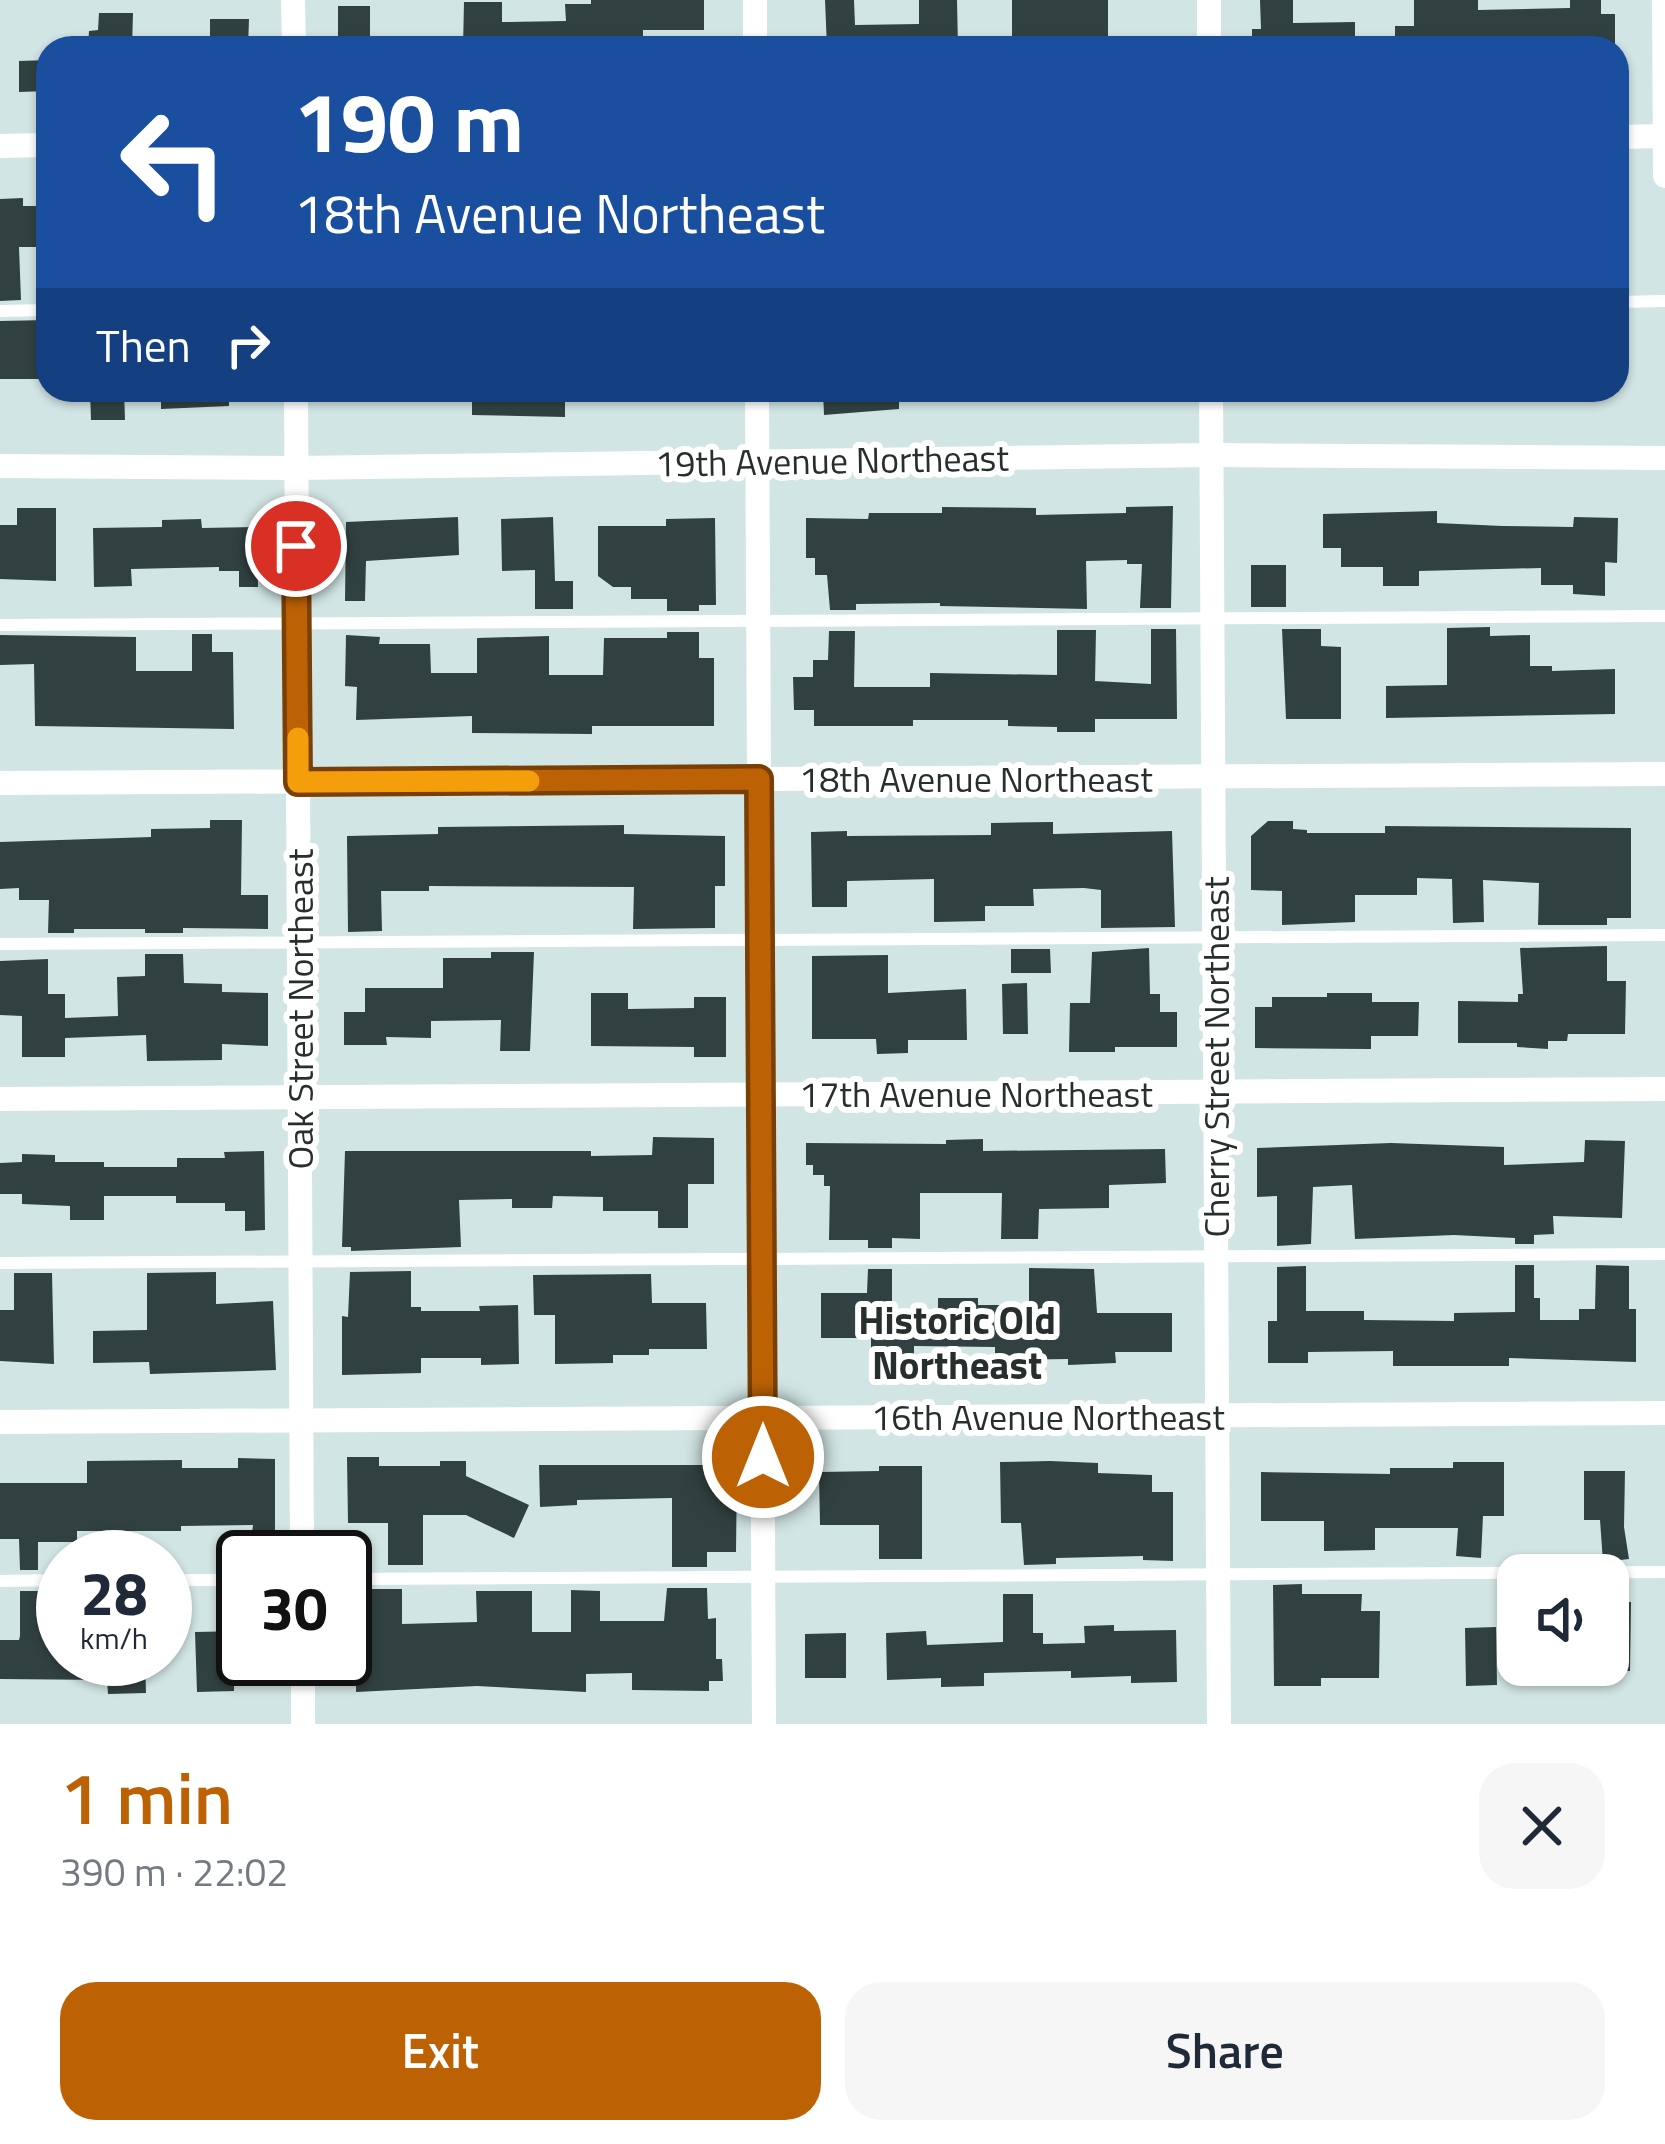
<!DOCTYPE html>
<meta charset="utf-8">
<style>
body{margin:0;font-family:"Titillium Web",sans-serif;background:#f6f6f7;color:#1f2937;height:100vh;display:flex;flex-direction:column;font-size:45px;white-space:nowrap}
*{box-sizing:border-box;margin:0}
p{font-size:39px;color:#747a83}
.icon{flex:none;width:66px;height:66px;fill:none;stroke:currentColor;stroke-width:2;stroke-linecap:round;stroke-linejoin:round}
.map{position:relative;height:1724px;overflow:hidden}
.details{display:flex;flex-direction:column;background:#fff;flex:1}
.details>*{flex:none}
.banner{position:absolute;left:36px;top:36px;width:1593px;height:366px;border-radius:36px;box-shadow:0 3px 9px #0004;background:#1a4fa0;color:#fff;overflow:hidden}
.tools{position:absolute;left:1497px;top:1554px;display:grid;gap:24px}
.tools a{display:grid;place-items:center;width:132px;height:132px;border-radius:24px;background:#fff;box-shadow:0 3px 9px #0004;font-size:60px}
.speed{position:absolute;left:36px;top:1530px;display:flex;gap:24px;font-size:60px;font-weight:700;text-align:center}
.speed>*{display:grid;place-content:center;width:156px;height:156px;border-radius:50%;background:#fff;box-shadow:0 3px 9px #0004;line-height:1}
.speed small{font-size:30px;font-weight:400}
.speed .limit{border:6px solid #111;border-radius:18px;background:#fff;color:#111}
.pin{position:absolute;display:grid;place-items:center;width:102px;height:102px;color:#fff;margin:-51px;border:6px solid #fff;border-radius:50%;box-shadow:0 3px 12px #0007}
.me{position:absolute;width:132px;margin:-66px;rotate:0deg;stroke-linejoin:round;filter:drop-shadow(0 0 9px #0008)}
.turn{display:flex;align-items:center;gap:42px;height:252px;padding:0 60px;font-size:54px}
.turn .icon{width:156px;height:156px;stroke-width:2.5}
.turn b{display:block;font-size:84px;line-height:102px}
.then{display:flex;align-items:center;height:114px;padding:0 60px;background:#0003;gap:24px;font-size:45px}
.round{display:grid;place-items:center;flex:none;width:126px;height:126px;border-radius:36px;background:#f6f6f7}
.headline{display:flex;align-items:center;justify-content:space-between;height:204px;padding:0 60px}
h1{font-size:72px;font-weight:600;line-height:90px;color:#bc6205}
.cta{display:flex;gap:24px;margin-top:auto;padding:24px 60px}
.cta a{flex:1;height:138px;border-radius:36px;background:#bc6205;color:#fff;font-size:48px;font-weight:600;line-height:138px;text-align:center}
.cta a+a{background:#f6f6f7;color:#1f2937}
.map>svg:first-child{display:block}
.building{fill:#314141}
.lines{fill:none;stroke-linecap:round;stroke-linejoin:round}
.service{stroke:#fff;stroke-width:12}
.minor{stroke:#fff;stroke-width:24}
.route-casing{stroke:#7a4003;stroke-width:30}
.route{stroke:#bc6205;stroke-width:21}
.slow{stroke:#f59e0b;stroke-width:21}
.labels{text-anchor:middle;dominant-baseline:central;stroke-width:12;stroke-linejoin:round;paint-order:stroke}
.street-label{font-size:36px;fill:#272e2e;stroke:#fff}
.neighbourhood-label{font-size:39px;font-weight:bold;fill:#272e2e;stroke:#fff}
</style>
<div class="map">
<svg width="1665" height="1724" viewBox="0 0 1665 1724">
<rect width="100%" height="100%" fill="#d1e5e4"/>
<g class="building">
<polygon points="591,0 704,0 704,30 643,30 643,48 463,48 464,2 502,2 502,22 566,21 565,4 591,4"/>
<polygon points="825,0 854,0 855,25 919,24 919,0 957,0 958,48 827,48"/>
<rect x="1012" y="0" width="96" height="48"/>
<polygon points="1260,0 1293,0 1293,23 1355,22 1355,48 1252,48 1252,29 1261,29"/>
<polygon points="1414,0 1478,0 1478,10 1570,8 1570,0 1601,0 1601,14 1615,14 1615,48 1395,48 1395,26 1414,26"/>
<rect x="338" y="6" width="32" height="37"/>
<polygon points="99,13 133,13 132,48 88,48 89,31 98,30"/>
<polygon points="210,19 249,19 248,48 210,48"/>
<polygon points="48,60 48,91 19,92 19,61"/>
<polygon points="23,198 23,206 48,206 48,247 19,247 21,300 0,301 0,199"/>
<polygon points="48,320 48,379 0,379 0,321"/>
<polygon points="90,390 124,390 125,420 91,420"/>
<polygon points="161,390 229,390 229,406 161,409"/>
<polygon points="472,390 565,390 565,417 472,415"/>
<polygon points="823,390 899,390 899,409 824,415"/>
<polygon points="1173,506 1171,608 1140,608 1142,564 1127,564 1127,560 1086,561 1087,609 940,606 940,603 856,604 856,610 830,610 827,575 815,575 815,558 806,558 806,518 868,519 869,513 942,513 942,507 1036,508 1036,515 1126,513 1126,507"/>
<polygon points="17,508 56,508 56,581 0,579 0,525 17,525"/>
<polygon points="1437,511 1437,523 1502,526 1573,527 1574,517 1618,518 1617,563 1605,562 1605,596 1573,594 1573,585 1541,585 1541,568 1419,571 1419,586 1383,586 1383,567 1341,567 1341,548 1323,548 1323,514"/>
<polygon points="458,517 459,555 366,561 365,601 345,601 346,522"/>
<polygon points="553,517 555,581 573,581 573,609 535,609 535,570 502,571 501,519"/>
<polygon points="715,518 716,605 699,605 699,611 667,611 667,599 631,599 631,587 613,587 598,576 598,526 666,526 666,519"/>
<polygon points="201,519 202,528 257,527 258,587 239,587 239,571 219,571 219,567 131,569 132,586 94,587 93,528 162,527 162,520"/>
<rect x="1251" y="565" width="35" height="42"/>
<polygon points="1490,627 1490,636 1530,635 1530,666 1552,666 1552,671 1615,669 1615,714 1386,718 1386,686 1447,685 1447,628"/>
<polygon points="1151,629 1176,629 1177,719 1095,719 1095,732 1057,732 1057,727 1008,726 1008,720 913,720 913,726 814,726 814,710 794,710 793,677 813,677 813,660 828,660 829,631 855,631 854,687 930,687 930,673 1057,675 1057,630 1096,630 1095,681 1151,684"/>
<polygon points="1282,629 1321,629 1321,646 1341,647 1341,719 1286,719"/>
<polygon points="667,632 699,632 699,658 714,658 714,726 592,726 592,734 472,733 472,716 356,720 357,687 345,686 346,635 380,637 379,644 430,644 431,673 477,673 477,638 549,636 549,675 603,675 604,638 667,638"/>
<polygon points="192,634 212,634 212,652 233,652 234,729 35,726 34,664 0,665 0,635 136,637 136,671 192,671"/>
<polygon points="210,820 242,820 241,895 268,895 268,929 183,928 183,933 145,933 145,929 74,929 74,933 48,933 49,900 19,900 19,888 0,889 0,842 151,837 151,829 210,828"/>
<polygon points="1268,821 1293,821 1293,829 1307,830 1307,833 1385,833 1385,826 1631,828 1631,918 1607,918 1607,925 1538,925 1539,883 1483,880 1484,922 1453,923 1452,879 1417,878 1417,895 1355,895 1355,922 1282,925 1282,891 1251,890 1251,836"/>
<polygon points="1053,822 1053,834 1172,831 1175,927 1101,928 1101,890 1084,888 1033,889 1034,906 985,906 985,921 934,922 934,879 847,881 847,907 812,907 811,832 847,831 847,836 991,835 991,823"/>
<polygon points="624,825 624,834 725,836 725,886 715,886 715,928 633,929 634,887 429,886 429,891 381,891 382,931 348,932 347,836 438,834 438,827"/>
<polygon points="1607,946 1607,981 1626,981 1625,1034 1568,1034 1567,1041 1548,1041 1548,1049 1517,1047 1517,1043 1458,1043 1458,1001 1518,1002 1518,994 1523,994 1520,948"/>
<polygon points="1149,948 1150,994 1160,994 1160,1012 1177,1012 1177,1047 1115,1047 1115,1052 1069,1052 1070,1003 1090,1003 1092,952"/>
<polygon points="1011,949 1050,949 1051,973 1011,973"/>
<polygon points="491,952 534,952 530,1051 500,1051 501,1020 431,1021 431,1038 386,1037 387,1045 344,1045 344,1012 365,1012 365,988 443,988 443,958 491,958"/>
<polygon points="145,954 183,954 184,983 222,984 222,992 268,993 268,1046 222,1044 222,1060 147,1061 146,1035 65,1038 65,1057 22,1057 22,1016 0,1015 0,961 48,959 48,994 65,994 65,1018 118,1016 117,977 145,976"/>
<polygon points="888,955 888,993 966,989 967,1040 908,1040 908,1053 877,1054 876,1039 812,1039 812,956"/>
<polygon points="1027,983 1028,1034 1003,1034 1002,984"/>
<polygon points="591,993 628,993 628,1009 694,1008 694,997 726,997 726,1057 694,1057 694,1047 591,1046"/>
<polygon points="1327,993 1372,993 1372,1002 1419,1002 1418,1036 1371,1036 1371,1049 1255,1048 1255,1007 1272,1007 1272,997 1327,997"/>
<polygon points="653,1137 714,1138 714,1184 688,1184 688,1228 658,1228 658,1211 603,1211 603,1197 553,1196 552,1208 512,1208 512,1199 459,1200 461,1247 351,1251 351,1247 342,1247 345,1151 591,1151 591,1156 652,1155"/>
<polygon points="983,1139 983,1151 1165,1149 1166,1183 1109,1185 1109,1208 1039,1209 1038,1239 1001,1239 1002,1193 920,1193 920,1239 892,1238 892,1248 868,1248 868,1240 829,1240 830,1186 824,1186 824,1175 813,1175 813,1165 806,1165 806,1143 946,1144 946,1140"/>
<polygon points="1585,1140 1625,1141 1622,1218 1553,1216 1554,1234 1534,1235 1534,1244 1515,1244 1515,1238 1454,1235 1355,1239 1352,1185 1313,1187 1311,1244 1277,1246 1277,1196 1257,1197 1257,1148 1391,1143 1504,1147 1504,1165 1584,1162"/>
<polygon points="264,1151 265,1230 245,1231 245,1211 225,1211 225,1203 176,1203 176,1196 104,1196 104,1220 70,1220 70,1206 22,1204 22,1194 0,1194 0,1163 22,1162 22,1154 55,1155 55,1162 104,1162 104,1167 177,1167 177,1158 225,1158 224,1152"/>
<polygon points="1515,1265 1534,1265 1534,1298 1540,1298 1540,1320 1579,1320 1579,1309 1595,1309 1596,1265 1629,1266 1629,1309 1636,1309 1636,1362 1509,1358 1509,1366 1393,1366 1393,1351 1308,1352 1308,1363 1268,1363 1268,1321 1277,1321 1277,1267 1306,1266 1306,1311 1364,1311 1364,1320 1454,1321 1454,1313 1515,1312"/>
<polygon points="1029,1268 1094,1269 1097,1313 1172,1313 1172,1352 1115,1352 1116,1363 1068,1365 1068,1359 995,1360 995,1347 914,1346 914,1364 871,1365 871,1338 821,1338 821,1293 867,1293 868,1269 892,1269 892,1326 938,1326 938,1298 978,1298 978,1305 1029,1305"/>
<polygon points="411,1271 411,1307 421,1307 421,1311 480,1311 479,1306 518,1305 519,1364 481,1365 481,1358 421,1358 421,1373 342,1375 342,1316 348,1317 350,1272"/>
<polygon points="216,1272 216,1304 273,1301 276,1370 150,1374 149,1362 93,1363 93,1331 147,1330 147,1273"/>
<polygon points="14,1273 52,1273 54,1364 0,1361 0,1310 14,1310"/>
<polygon points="651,1274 652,1303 706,1303 707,1349 649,1349 649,1355 613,1355 613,1363 555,1364 555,1315 534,1315 533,1275"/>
<polygon points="347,1457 379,1457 379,1466 440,1466 440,1461 466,1461 466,1476 529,1505 514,1538 466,1515 423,1515 423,1565 388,1565 388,1523 348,1523"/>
<polygon points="238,1458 275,1459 275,1557 249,1557 253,1525 181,1526 181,1531 77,1531 77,1542 38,1542 38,1570 20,1570 19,1539 0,1539 0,1483 87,1483 87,1461 182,1460 182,1468 238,1468"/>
<polygon points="1050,1461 1098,1463 1098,1473 1152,1475 1152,1492 1173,1492 1173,1561 1143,1560 1143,1556 1056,1558 1056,1564 1024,1565 1021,1523 1001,1523 1000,1462"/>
<polygon points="1453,1462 1504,1462 1504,1516 1483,1516 1481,1558 1456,1556 1458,1528 1375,1528 1375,1550 1324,1551 1324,1521 1261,1521 1261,1472 1390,1474 1390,1468 1453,1468"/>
<polygon points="539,1465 737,1465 736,1552 707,1552 707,1567 672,1567 672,1498 577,1500 577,1505 540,1507"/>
<polygon points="879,1466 922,1466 922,1559 879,1559 879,1525 820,1525 819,1472 879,1471"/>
<polygon points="1584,1471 1625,1471 1624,1527 1629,1559 1603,1562 1600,1520 1584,1520"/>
<polygon points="1302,1584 1302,1594 1362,1594 1361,1611 1380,1611 1379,1678 1321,1678 1321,1686 1274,1686 1273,1585"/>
<polygon points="667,1588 707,1588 708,1619 716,1618 716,1659 722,1659 723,1681 709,1681 709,1691 632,1690 632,1673 586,1674 586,1692 477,1686 356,1692 357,1619 353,1619 353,1589 402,1589 402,1624 477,1622 476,1591 532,1591 532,1632 571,1632 571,1590 600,1591 600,1621 664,1621"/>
<polygon points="20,1591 57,1591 56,1659 145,1659 146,1693 108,1694 107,1680 0,1679 0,1640 19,1640 20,1636"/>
<polygon points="1003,1594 1033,1594 1033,1633 1043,1633 1043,1644 1085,1643 1084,1626 1114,1625 1114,1631 1176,1630 1177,1682 1131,1683 1131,1676 1071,1678 1071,1671 984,1673 984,1686 941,1687 941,1678 887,1680 886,1633 926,1631 927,1645 1003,1642"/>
<polygon points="1608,1602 1631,1602 1630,1671 1608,1671"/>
<polygon points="1496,1627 1497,1685 1466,1686 1465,1628"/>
<polygon points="243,1631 243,1676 234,1677 234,1691 197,1692 195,1632"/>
<polygon points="846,1633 846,1678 805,1678 805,1634"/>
</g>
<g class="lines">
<g class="service">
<polyline points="1617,302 1665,301"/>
<polyline points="0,311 48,310"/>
<polyline points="0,625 1665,616"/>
<polyline points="0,944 1665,935"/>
<polyline points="0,1263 1665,1254"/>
<polyline points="345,1579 1665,1572"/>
<polyline points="165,1580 243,1580"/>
<polyline points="0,1581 63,1580"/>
</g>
<g class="minor">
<polyline points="293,0 294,48"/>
<polyline points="755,0 755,48"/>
<polyline points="1209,0 1209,48"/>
<polyline points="1664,0 1665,176"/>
<polyline points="1617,137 1665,136"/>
<polyline points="0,146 48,145"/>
<polyline points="296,390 302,1557"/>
<polyline points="757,390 764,1724"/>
<polyline points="1211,390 1219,1724"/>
<polyline points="0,466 296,468 1211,455 1665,458"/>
<polyline points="0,783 1665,774"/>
<polyline points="0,1099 1665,1089"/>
<polyline points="0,1422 1665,1413"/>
<polyline points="303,1659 303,1724"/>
</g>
</g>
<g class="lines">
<g class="route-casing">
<polyline id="route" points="296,546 298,782 759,779 763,1457"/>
</g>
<use href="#route" class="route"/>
<polyline class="slow" points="298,738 298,782 529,781"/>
</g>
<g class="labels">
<g class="street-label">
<text transform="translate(832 460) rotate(-1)">19th Avenue Northeast</text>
<text x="976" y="778">18th Avenue Northeast</text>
<text transform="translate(299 1009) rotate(-90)">Oak Street Northeast</text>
<text transform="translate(1215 1057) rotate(-90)">Cherry Street Northeast</text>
<text x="976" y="1093">17th Avenue Northeast</text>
<text x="1048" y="1416">16th Avenue Northeast</text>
</g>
<g class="neighbourhood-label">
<text x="957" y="1319">Historic Old<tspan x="957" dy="45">Northeast</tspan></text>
</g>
</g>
</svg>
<div class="tools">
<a><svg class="icon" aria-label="sound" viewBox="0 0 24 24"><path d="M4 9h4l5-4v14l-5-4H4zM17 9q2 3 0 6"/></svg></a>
</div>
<div class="speed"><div>28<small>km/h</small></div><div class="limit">30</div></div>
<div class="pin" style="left:296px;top:546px;background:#d93025"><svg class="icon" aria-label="arrive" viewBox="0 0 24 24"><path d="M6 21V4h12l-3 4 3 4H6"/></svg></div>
<svg class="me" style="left:763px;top:1457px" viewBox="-20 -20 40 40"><circle r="17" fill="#bc6205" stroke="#fff" stroke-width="3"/><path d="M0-11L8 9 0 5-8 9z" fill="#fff"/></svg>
<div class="banner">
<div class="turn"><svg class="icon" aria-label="left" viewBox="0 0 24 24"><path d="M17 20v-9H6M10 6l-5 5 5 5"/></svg><div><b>190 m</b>18th Avenue Northeast</div></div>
<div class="then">Then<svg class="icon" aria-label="right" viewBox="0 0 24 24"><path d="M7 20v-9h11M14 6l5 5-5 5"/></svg></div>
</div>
</div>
<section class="details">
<div class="headline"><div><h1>1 min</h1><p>390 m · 22:02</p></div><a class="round"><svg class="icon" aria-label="close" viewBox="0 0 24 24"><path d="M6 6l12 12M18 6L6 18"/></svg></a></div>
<div class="cta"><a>Exit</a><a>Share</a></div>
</section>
